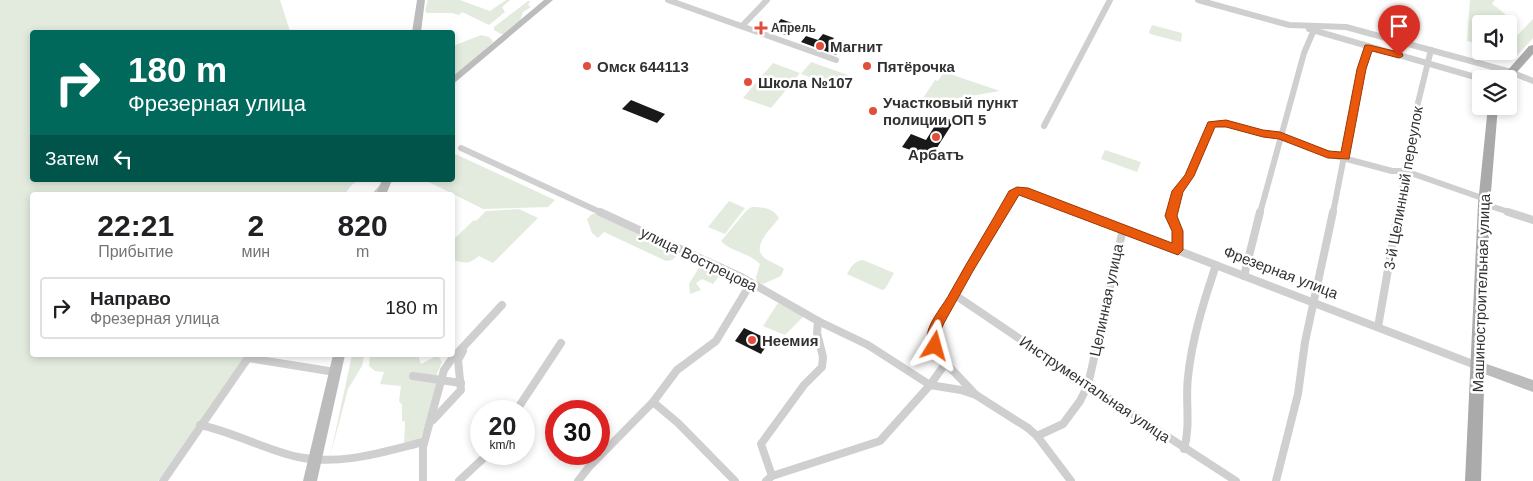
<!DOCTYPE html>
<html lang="ru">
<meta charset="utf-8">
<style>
body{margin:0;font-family:Arial,sans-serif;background:#f2f2f2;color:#202124;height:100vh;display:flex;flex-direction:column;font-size:19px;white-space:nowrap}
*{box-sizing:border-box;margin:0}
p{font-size:16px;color:#757577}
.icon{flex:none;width:28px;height:28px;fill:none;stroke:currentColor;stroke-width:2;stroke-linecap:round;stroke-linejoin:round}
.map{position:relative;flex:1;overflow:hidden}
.panel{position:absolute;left:30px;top:192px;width:425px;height:165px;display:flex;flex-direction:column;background:#fff;border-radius:5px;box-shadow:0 2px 8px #0003}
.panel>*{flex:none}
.hud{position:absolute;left:30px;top:30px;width:425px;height:152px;border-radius:5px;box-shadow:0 2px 8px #0003;background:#00695c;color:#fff;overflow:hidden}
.buttons{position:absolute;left:1472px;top:15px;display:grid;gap:10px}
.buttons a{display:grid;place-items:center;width:45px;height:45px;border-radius:5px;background:#fff;box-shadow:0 2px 8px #0003;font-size:25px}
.speed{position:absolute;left:470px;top:400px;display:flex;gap:10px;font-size:25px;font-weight:700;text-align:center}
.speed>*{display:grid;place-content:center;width:65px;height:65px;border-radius:50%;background:#fff;box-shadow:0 2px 8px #0003;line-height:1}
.speed small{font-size:12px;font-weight:400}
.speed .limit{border:8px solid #d22;background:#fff;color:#111}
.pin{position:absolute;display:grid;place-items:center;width:42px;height:42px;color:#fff;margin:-51px -21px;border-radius:50% 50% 50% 0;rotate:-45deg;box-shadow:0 0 5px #0007}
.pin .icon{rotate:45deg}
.me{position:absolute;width:55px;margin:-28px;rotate:8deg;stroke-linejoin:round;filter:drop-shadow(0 0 4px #0008)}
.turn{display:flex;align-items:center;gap:18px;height:105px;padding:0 15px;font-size:22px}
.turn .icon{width:65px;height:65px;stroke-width:2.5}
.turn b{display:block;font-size:35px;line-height:42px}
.then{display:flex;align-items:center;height:48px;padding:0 15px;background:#0003;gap:10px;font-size:19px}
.eta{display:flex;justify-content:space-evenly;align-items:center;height:85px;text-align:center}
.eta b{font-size:30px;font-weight:800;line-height:35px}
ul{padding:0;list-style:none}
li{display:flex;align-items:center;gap:15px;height:62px;margin:0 10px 8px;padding:0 5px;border:2px solid #e0e0e0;border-radius:5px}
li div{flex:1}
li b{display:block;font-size:19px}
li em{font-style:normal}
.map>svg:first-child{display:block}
.green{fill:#e3ebde}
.building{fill:#191919}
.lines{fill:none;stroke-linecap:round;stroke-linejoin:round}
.street-far1{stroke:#cfcfcf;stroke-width:6}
.street{stroke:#cfcfcf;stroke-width:8}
.secondary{fill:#bcbcbc;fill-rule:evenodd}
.primary{fill:#aaa;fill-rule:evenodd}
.route{fill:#ea580c;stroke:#983908}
.poi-dot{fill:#e14e3c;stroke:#fff;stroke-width:2}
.labels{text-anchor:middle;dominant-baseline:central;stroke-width:5;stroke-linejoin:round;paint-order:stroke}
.far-poi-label{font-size:12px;font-weight:bold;fill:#323232;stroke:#fff;text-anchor:start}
.poi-label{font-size:15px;font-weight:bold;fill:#323232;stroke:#fff;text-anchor:start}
.street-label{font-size:15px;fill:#323232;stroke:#fff}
</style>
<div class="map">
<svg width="1533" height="481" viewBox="0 0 1533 481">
<rect width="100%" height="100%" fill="#fff"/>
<g class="green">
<path d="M0,0h280l10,31 -258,1v148h332c-11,1 -14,6 -19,15h-313v160h214l-88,126h-158z"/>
<polygon points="428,0 460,0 490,11 506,0 510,0 502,7 505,12 489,25 462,12 459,15 452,13 427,13 425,11"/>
<path d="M1470,0h25l-3,4c13,9 19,14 24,30l-6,9 23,-24v19l-20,22h-5l-7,-6 2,-3h6v-27h-28v20l-14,-3z"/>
<polygon points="528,1 530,1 528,5 531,7 523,12 520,21 504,34 501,34 494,30 494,27"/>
<polygon points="1152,25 1182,33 1181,42 1150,34 1149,32"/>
<polygon points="481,35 489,37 493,41 492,43 453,77 453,46"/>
<polygon points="811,62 848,75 839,87 801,74"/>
<polygon points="773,63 800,73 771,108 743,98"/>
<polygon points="944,72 1000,91 935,102 923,98 935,80 938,81"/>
<polygon points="1105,150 1141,162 1137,172 1101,159"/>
<polygon points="453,153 555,200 548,207 483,209 425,180 452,180"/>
<polygon points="729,201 745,208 725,234 708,227"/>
<path d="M752,207c11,0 21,1 27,11 -8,11 -30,30 -13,41 6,4 12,5 18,10l-3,7 -18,8 -6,-2 -1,-5 4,-13c-12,-12 -31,-13 -39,-23l26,-31z"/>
<path d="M519,209l19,9 -45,45 -14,-7c-11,9 -14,7 -26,4v-20l21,-20 2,1 10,-10z"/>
<polygon points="597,213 680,252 672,260 666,261 604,232 598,238 592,233 587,219 592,214"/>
<path d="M863,260l31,13 -9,16 -3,1 -35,-16c4,-7 7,-13 16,-14z"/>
<polygon points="703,261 723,271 713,284 702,279 696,283 701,290 690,294 689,284"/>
<polygon points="778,303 805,315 785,335 763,326"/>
<polygon points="352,355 364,355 362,366 348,389 330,457"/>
<polygon points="370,355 418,355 421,364 438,355 442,362 437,374 436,392 420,440 404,443 405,422 402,421 402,405 399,401 401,386 380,384 384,372 375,371 369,366"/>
</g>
<g class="building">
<polygon points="781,19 792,23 789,27 794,29 788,36 772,30"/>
<polygon points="823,34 834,38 829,44 841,48 836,55 801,42 806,36 818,40"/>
<polygon points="631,100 665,114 657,123 622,109"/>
<polygon points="941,116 954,121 933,154 924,151 922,154 902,147 911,134 926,140"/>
<polygon points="744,328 770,340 761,354 735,341"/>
</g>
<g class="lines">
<g class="street-far1">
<polyline points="668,0 836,60"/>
<polyline points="1198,0 1289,25 1346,27 1511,72 1533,81"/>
<polyline points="742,26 767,0"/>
<polyline points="1309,29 1482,79"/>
<polyline points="1044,126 1110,0"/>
<polyline points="461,148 602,213"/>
<polyline points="375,195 384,185"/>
<polyline points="1484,204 1512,213"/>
<path d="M1003,213c5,-10 8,-22 21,-22l58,22"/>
<polyline points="1172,213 1178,191 1189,176 1211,124 1226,123 1263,134 1280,136 1328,154 1392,171 1405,171 1485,199"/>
<polyline points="1260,213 1304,53 1313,32"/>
<polyline points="1333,213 1361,69 1369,47"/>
<polyline points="1398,213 1415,115 1431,50"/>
</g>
<g class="street">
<polyline points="600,212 741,277 818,321 868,345 930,385 961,390 976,395 1028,428 1037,436 1071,481"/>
<polyline points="1078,212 1478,366"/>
<polyline points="1172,212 1171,216 1177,231 1178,250"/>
<polyline points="1508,212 1533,220"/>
<polyline points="1244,276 1260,212"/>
<polyline points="955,295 1088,385 1236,481"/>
<polyline points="1378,327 1398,212"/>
<polyline points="248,358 335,372"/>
<polyline points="413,376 461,383"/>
<polyline points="976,395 941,358 933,335 968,268 1004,212"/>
<polyline points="653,402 678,423 735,481"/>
<polyline points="516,411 561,343"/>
<polyline points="433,420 461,390 458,360 463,351"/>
<path d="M200,425c34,7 65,25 98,32 42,9 85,-5 125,-15"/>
<polyline points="1037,436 1063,424 1080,401 1088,385 1123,229"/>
<path d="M1184,449c7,-24 1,-48 4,-72 4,-39 16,-76 28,-112"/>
<polyline points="772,476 761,444 804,385 822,367 823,357 817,333 818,321"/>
<polyline points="163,481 250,355"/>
<polyline points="423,481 423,447 444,370 451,360 502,305"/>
<polyline points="459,481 488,454"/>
<polyline points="578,481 589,467 653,402 677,370 716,341 751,283"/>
<polyline points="766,481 772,476 880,441 930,385 945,364"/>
<polyline points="1276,481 1298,394 1305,342 1333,212"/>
</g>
<g class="secondary">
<polygon points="417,0 425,0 421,32 412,32"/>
<polygon points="544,0 553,0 452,85 452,77"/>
<polygon points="382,180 392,180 386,195 376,195"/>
<polygon points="333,355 345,355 317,481 303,481"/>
<polygon points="1478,361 1533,380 1533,392 1474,370 1472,366 1474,362"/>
</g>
<g class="primary">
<polygon points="1533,45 1533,54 1509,81 1509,79 1500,79 1529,46"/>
<polygon points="1488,106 1498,106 1490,204 1481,481 1465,481 1478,204"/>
</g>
</g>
<path class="route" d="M1365,45h4l33,8 1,3 -4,2 -27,-7 -6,18 -17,90 -21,-1 -49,-19 -16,-2 -37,-10h-11l-21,49 -11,16 -6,24 6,15v19l-5,5 -159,-60 -46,76 -29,52 -5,12 3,11 -2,3 -5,2 -4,-2c-2,-4 -4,-10 -4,-14 3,-16 17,-30 24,-44 19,-34 39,-66 58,-100l8,-4 11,1 144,55v-12l-7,-15 7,-25 13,-16 23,-53 18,-2 37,10 17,2 49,19 12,1 16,-83z"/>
<g class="poi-dot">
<path d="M758.5 20.5h5v5h5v5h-5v5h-5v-5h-5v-5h5z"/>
<circle cx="820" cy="46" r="5"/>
<circle cx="587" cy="66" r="5"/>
<circle cx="867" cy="66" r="5"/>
<circle cx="748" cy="82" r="5"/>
<circle cx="873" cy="111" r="5"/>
<circle cx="936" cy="137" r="5"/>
<circle cx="752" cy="340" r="5"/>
</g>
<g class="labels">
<g class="far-poi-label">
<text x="771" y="28">Апрель</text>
</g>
<g class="poi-label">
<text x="830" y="46">Магнит</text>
<text x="597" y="66">Омск 644113</text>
<text x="877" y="66">Пятёрочка</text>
<text x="758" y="82">Школа №107</text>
<text x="883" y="102">Участковый пункт<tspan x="883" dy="17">полиции ОП 5</tspan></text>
<text x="936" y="154" text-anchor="middle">Арбатъ</text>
<text x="762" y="340">Неемия</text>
</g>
<g class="street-label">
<text transform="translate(1403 188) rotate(-80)">3-й Целинный переулок</text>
<text transform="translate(699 259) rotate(26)">улица Вострецова</text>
<text transform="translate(1281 272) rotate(21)">Фрезерная улица</text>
<text transform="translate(1481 293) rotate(-88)">Машиностроительная улица</text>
<text transform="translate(1106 300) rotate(-78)">Целинная улица</text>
<text transform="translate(1095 389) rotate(34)">Инструментальная улица</text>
</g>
</g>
</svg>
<div class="buttons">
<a><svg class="icon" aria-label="sound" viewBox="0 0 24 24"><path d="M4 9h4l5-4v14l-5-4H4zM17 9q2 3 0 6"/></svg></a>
<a><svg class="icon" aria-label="layers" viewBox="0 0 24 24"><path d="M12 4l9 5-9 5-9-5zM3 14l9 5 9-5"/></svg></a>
</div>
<div class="speed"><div>20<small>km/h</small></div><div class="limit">30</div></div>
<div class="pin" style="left:1399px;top:56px;background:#d93025"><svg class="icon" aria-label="arrive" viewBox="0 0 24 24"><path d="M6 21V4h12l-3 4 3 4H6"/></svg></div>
<svg class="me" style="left:935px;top:346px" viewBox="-20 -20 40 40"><path d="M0-17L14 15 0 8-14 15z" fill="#ea580c" stroke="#fff" stroke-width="4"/></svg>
<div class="hud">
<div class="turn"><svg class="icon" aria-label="right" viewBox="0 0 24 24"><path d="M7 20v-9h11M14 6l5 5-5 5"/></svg><div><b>180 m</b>Фрезерная улица</div></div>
<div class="then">Затем<svg class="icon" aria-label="left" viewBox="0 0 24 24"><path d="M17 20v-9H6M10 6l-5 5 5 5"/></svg></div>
</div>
<section class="panel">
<div class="eta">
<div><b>22:21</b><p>Прибытие</p></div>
<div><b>2</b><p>мин</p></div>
<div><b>820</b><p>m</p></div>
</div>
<ul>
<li><svg class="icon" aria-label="right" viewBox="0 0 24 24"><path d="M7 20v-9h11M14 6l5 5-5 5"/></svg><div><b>Направо</b><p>Фрезерная улица</p></div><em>180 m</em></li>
</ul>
</section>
</div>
